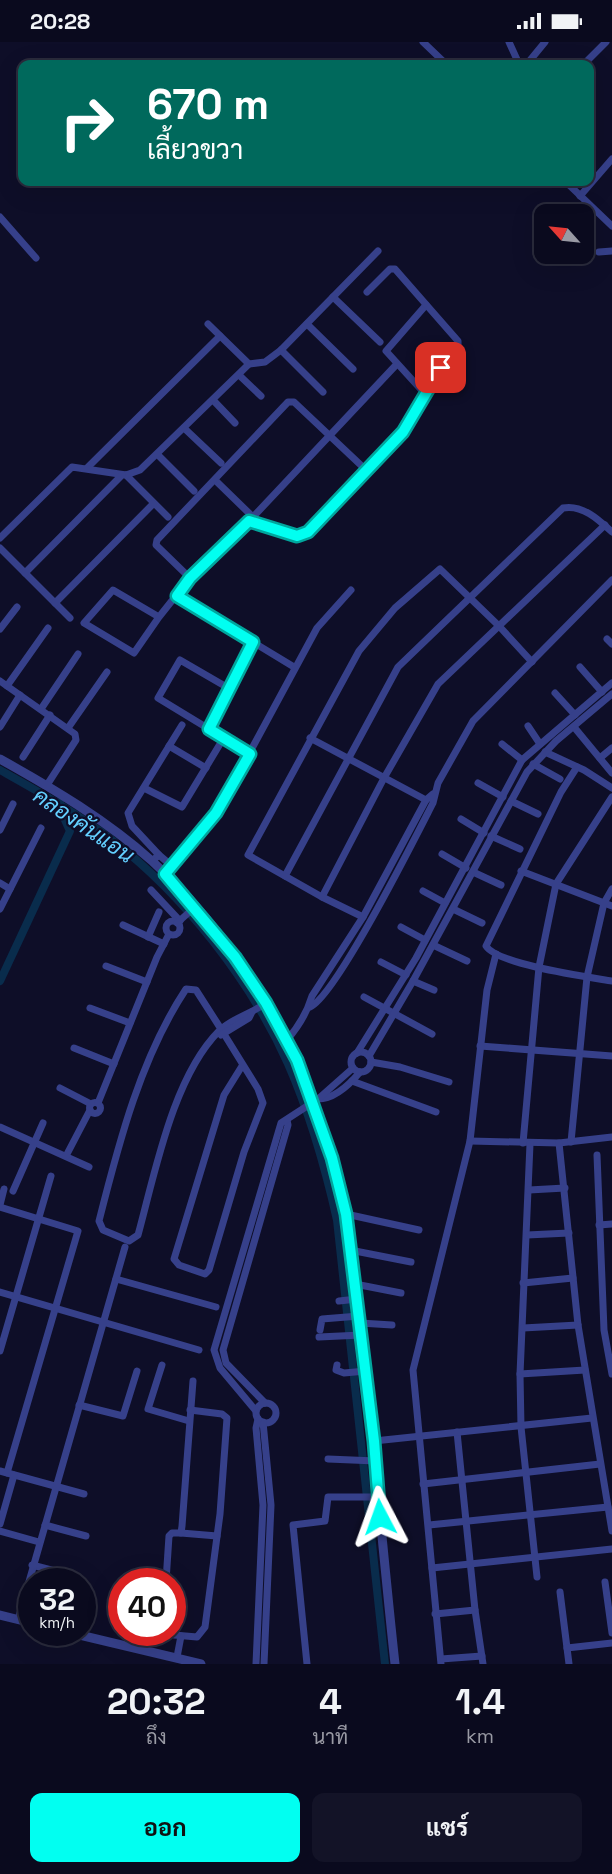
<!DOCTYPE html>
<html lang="th">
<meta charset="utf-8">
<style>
body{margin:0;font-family:"Space Grotesk",Sarabun,sans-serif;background:#131327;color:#f1f3f6;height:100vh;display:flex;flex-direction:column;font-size:22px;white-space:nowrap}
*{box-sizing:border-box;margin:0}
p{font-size:20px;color:#999aa4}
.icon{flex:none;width:33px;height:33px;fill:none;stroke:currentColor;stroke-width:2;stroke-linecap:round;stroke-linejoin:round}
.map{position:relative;height:1622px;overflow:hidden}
.sheet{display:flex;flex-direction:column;background:#0a0a1e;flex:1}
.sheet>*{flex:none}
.hud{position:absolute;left:18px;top:18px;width:576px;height:126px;border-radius:12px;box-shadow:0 6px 24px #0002,0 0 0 2px #2a2b3c;background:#00695c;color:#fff;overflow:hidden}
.needle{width:39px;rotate:297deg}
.buttons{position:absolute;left:534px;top:162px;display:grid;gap:12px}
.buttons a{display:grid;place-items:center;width:60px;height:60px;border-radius:12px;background:#0a0a1e;box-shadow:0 6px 24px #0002,0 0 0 2px #2a2b3c;font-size:30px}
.speed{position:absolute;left:18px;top:1526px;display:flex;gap:12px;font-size:30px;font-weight:700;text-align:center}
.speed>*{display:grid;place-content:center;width:78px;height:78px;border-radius:50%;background:#0a0a1e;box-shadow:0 6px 24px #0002,0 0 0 2px #2a2b3c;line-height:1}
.speed small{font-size:15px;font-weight:400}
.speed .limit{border:9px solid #d22;background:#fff;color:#111}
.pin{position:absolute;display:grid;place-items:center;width:51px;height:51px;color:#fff;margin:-26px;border-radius:12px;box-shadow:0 3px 9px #0006}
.me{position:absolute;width:66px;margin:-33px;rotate:356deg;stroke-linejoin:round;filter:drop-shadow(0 0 4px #0008)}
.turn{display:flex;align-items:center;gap:21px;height:126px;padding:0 30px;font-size:27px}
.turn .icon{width:78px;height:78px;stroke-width:2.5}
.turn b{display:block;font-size:42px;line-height:51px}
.eta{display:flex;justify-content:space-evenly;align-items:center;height:102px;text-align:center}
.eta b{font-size:36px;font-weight:700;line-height:42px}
.button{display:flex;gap:12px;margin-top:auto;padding:12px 30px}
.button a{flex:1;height:69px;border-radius:12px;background:#01fff1;color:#111;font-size:24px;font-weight:700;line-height:69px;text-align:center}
.button a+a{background:#131327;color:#f1f3f6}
.status{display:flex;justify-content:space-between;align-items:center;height:42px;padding:0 30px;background:#0a0a1e;direction:ltr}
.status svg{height:16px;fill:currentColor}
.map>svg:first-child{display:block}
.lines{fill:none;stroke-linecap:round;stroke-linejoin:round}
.canal{stroke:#092c4c;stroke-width:8}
.minor{stroke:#36408a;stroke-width:7}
.tertiary{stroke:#36408a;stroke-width:9}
.route-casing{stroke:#01a69d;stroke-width:15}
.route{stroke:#01fff1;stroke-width:10}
.labels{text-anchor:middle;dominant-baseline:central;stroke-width:4.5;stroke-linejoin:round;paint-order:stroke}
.water-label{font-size:22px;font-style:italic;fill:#63cfff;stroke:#0e0e28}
</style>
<div class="status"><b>20:28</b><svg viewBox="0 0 49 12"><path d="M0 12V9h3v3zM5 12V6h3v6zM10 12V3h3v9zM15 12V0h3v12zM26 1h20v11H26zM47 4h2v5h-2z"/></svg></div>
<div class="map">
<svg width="612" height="1622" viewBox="0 0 612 1622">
<rect width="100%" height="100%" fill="#0e0e28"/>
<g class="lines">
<g class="canal">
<path d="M0,728c39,22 77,43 112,70 71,54 140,142 176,224 22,50 37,103 49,156l48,444"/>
<polyline points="0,939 70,789 61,769 60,760"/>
</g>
<g class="minor">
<polyline points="423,0 446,22"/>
<polyline points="509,0 519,22"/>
<polyline points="527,22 545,0"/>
<polyline points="584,22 606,0"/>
<polyline points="566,140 612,184"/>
<polyline points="580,154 612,117"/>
<polyline points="0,175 36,216"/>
<polyline points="599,210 612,209"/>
<polyline points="333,255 380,300"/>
<polyline points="426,263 386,309 426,353"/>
<polyline points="208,282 249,322"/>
<polyline points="307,282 353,327"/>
<polyline points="281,308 323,350"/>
<polyline points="239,333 261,354"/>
<polyline points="213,358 235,381"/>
<polyline points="184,386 221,421"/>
<polyline points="158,413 194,449"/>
<polyline points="87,426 220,294"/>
<polyline points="126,433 168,475"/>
<polyline points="215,438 253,475"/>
<polyline points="249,479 297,493 306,492 403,390 441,326 458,305 458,299 395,227 390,227 367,250"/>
<polyline points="0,496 72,425 126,433 140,428 249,322 265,320 281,308 378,209"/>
<polyline points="0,506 70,576"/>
<polyline points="25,531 122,433"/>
<polyline points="190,536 156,503 157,498 288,360 294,360 366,428"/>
<polyline points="177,554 294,625"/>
<polyline points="55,561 153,462"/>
<polyline points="159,575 113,548 84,581 134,611 159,575 190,536 253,475 396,323"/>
<polyline points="0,587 17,565"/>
<polyline points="607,597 612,602"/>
<polyline points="580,625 602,650"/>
<polyline points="0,639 75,692 76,698 47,743"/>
<polyline points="7,644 48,586"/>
<polyline points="230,647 180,618 158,656 250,712"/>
<polyline points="555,651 575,673"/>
<polyline points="41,667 78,612"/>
<polyline points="528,684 540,702"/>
<polyline points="0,685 20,653"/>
<polyline points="574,685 612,731"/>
<polyline points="68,686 107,630"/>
<polyline points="209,687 253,600"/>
<polyline points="310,696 426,758"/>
<polyline points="502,702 522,718"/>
<polyline points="169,704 206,726"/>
<polyline points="545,710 584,728 612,746"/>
<polyline points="23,715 50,673"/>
<polyline points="600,716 612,706"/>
<polyline points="533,722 560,737"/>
<path d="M577,725l-16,25 -75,154c12,19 102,31 126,35"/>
<polyline points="478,741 503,755"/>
<polyline points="144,746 182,765 220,702"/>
<polyline points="511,759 538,772"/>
<polyline points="461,777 484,791"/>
<polyline points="0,788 13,762"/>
<polyline points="491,794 520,807"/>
<polyline points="442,812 466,826"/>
<polyline points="159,813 172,824"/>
<polyline points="152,819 159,813 132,784 128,771 182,683"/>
<polyline points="521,829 612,864"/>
<polyline points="473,830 501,843"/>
<polyline points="165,832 217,771 317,586 351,548"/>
<path d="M285,834l113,-209 165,-159c19,-4 36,12 49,24"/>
<polyline points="0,841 10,847"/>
<polyline points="151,848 180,879"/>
<polyline points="423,849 445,861"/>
<polyline points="322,855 384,736 438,642 605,483"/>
<polyline points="0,867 41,786"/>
<polyline points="453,867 482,881"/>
<polyline points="363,875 322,855 248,813 359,609 395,566 440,527 499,584 532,620"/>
<circle cx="173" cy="886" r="7"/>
<polyline points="177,881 195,865"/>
<polyline points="123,883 164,902"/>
<polyline points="401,885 425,898"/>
<polyline points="148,895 159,870"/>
<polyline points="433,903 467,919"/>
<polyline points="381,920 406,933"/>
<polyline points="106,924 147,940"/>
<polyline points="413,939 434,948"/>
<polyline points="364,955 432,992"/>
<path d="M310,965c26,-11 106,-171 123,-204l5,-20 35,-62 139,-141"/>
<polyline points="90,966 130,981"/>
<path d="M221,987l-25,-39 -10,-1c-45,68 -67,153 -87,232l4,9 26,11 9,-6c17,-62 35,-158 81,-204 13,-13 32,-17 47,-28"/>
<polyline points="224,992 258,1047 263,1061 244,1110 209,1228 205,1232 179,1223 174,1217 224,1053 242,1024"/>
<polyline points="221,993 249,976 252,970"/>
<path d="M287,998c12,-14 20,-27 25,-44l51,-79 63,-117 7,-6"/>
<polyline points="480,1004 612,1014"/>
<polyline points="74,1006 114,1022"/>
<circle cx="361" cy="1020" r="10"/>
<polyline points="357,1011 416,916 522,718 612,641"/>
<polyline points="369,1014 413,939 527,730 556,699 612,652"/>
<polyline points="371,1020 400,1025 449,1040"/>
<polyline points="352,1039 436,1070"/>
<polyline points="60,1046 91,1062"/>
<path d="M318,1057c16,0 32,-15 42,-27"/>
<circle cx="95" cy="1066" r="5.5"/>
<polyline points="98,1061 157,915 169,892"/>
<polyline points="0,1085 89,1125"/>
<polyline points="470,1099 559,1101 612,1095"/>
<polyline points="571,1100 587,935 604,861 612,847"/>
<polyline points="523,1101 539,925 556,842 612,755"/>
<polyline points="559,1101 578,1283 612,1489"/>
<polyline points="530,1102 520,1332 521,1385 537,1535"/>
<polyline points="597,1113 604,1288 612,1332"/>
<polyline points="66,1114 90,1068"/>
<polyline points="529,1148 565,1146"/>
<polyline points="13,1149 43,1081"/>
<polyline points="0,1163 4,1147"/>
<polyline points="0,1165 78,1189 7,1431"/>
<polyline points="346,1172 419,1188"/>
<polyline points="599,1183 612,1182"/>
<polyline points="527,1193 569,1191"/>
<polyline points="350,1208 411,1220"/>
<polyline points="116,1237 216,1265"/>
<polyline points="523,1241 573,1236"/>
<polyline points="355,1242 401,1251"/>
<polyline points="0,1250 199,1308"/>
<polyline points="339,1259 357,1257"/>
<polyline points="360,1281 392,1283"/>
<polyline points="523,1286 578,1283"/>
<polyline points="320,1288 322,1277 359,1274"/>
<polyline points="319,1295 361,1293"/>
<polyline points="0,1309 51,1134"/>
<polyline points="162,1323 148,1367 189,1379"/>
<polyline points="337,1323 336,1328 344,1331 366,1329"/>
<polyline points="520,1332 585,1328"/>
<polyline points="265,1361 226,1321 223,1308 288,1083 287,1078"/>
<circle cx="266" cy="1371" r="10"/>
<polyline points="79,1363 123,1374 137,1329"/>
<polyline points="256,1369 220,1326 214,1308 281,1081 318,1057 353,1026"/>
<polyline points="263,1380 271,1463 264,1622"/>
<polyline points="457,1390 475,1568 483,1622"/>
<polyline points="374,1399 592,1376"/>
<polyline points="328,1417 376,1419"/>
<polyline points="0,1429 84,1452"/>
<polyline points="423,1442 600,1422"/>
<polyline points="0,1482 14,1433"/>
<polyline points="45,1483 86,1494"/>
<polyline points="429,1483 608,1465"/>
<polyline points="0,1489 39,1500"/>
<polyline points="181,1491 217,1494"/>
<polyline points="32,1523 78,1535"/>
<polyline points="432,1526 612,1507"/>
<polyline points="166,1539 169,1494 172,1491 181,1491 182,1484 193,1339"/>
<polyline points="605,1540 612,1591"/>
<polyline points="560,1550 569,1622"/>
<polyline points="435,1572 475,1568"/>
<polyline points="18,1578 125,1205"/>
<polyline points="169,1590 174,1593 197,1595 205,1585 220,1472 227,1376 222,1372 190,1368"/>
<polyline points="567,1606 612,1601"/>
<polyline points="177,1615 181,1594"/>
<polyline points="441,1617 482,1614"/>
<polyline points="256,1622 263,1463 256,1386 258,1377"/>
<polyline points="307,1622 293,1483 325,1479 328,1455 378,1455"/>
<polyline points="441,1622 413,1328 470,1099 487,948 496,912"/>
</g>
<g class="tertiary">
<path d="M0,717c54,30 106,61 152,102 98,90 171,224 194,354 7,40 10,80 15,120 13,109 22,219 34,329"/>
<polyline points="0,1573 32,1581"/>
<polyline points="67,1590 201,1622"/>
</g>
</g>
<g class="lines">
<g class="route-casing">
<polyline id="route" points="380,1475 374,1399 346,1172 332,1116 297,1018 266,961 235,915 165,832 216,771 250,712 209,687 253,600 177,554 190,536 249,479 297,494 308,490 403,390 441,326"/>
</g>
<use href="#route" class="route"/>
</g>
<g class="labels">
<g class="water-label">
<text transform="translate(84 783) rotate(34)">คลองคันแอน</text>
</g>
</g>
</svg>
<div class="buttons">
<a><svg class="needle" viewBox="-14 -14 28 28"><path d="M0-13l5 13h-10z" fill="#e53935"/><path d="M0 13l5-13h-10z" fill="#999aa4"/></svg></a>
</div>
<div class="speed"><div>32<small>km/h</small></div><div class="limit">40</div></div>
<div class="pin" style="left:441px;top:326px;background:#d93025"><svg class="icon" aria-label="arrive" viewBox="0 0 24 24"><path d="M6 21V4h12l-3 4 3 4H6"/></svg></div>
<svg class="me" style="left:380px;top:1475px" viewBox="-20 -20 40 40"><path d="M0-17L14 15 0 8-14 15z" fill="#01fff1" stroke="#fff" stroke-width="4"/></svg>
<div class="hud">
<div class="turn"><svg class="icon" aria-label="right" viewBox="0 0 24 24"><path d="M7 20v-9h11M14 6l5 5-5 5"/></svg><div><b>670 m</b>เลี้ยวขวา</div></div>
</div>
</div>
<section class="sheet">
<div class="eta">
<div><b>20:32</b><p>ถึง</p></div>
<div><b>4</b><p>นาที</p></div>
<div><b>1.4</b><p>km</p></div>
</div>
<div class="button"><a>ออก</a><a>แชร์</a></div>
</section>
